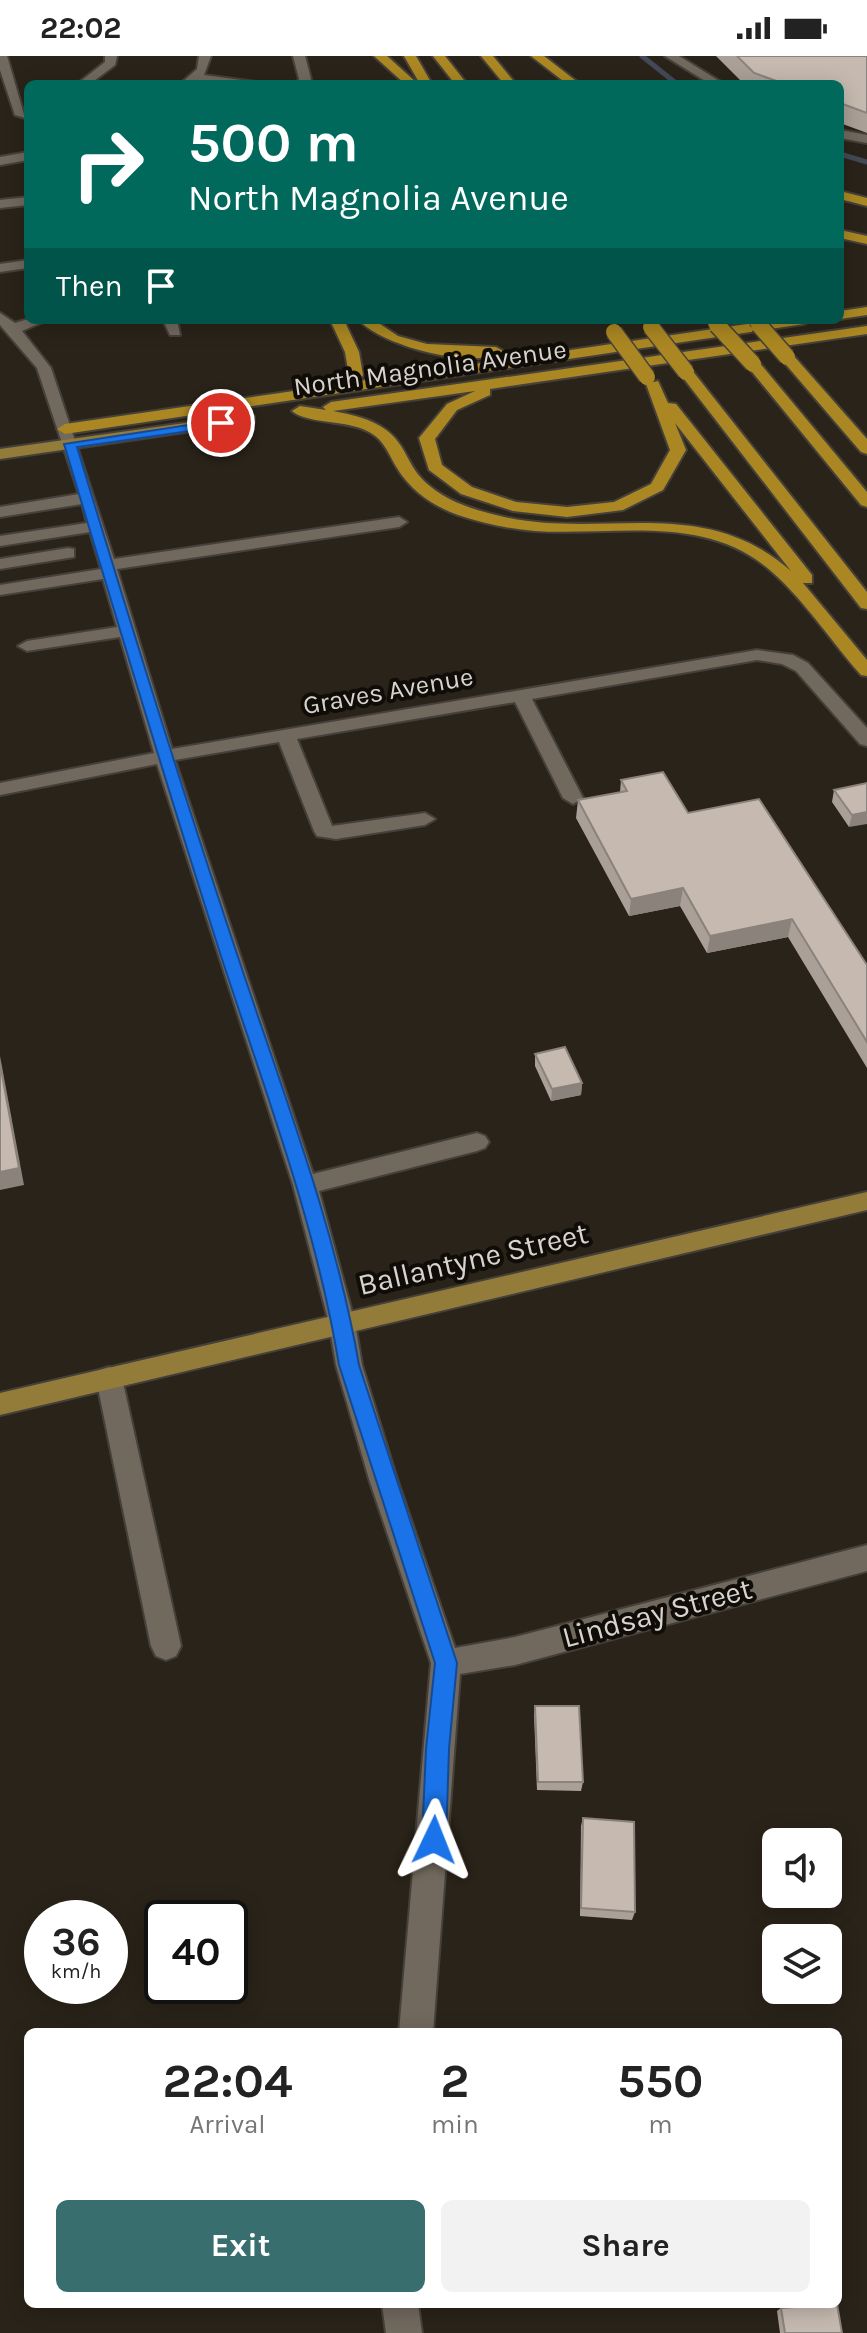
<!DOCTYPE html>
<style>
body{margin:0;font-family:Karla,sans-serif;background:#f2f2f2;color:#222;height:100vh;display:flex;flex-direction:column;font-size:30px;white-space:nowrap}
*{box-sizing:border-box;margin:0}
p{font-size:26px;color:#767676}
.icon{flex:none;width:44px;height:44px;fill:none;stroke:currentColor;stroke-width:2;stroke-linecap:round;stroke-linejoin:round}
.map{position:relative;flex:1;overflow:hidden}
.drawer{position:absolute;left:24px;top:1972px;width:818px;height:280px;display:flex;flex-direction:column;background:#fff;border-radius:12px;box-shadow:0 4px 20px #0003}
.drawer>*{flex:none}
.top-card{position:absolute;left:24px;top:24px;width:820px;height:244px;border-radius:12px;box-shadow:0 4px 20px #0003;background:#00695c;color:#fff;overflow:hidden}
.tools{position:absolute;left:762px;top:1772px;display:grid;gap:16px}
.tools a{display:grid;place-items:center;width:80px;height:80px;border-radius:12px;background:#fff;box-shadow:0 4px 20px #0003;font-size:40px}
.speed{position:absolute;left:24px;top:1844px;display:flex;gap:16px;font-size:40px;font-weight:700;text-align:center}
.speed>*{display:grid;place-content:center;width:104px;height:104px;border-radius:50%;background:#fff;box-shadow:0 4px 20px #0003;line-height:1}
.speed small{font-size:20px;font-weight:400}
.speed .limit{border:4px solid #111;border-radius:12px;background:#fff;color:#111}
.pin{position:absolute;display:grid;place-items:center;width:68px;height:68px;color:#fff;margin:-34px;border:4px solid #fff;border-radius:50%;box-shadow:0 2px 8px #0007}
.me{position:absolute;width:88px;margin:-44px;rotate:2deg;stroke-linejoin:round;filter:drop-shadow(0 0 6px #0008)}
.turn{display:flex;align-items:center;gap:28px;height:168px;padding:0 32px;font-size:36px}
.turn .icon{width:104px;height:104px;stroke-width:2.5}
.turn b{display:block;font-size:56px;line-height:68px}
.then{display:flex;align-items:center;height:76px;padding:0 32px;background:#0003;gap:16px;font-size:30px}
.eta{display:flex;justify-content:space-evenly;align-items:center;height:136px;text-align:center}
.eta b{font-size:48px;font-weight:700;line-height:56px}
.cta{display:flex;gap:16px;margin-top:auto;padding:16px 32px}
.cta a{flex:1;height:92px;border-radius:12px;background:#386f6e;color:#fff;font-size:32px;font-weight:700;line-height:92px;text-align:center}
.cta a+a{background:#f2f2f2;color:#222}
.status{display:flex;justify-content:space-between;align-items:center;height:56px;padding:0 40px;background:#fff;direction:ltr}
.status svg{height:22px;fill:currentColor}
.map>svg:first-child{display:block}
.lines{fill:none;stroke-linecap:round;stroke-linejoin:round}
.stream{stroke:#444957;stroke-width:5}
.minor-casing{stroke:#454039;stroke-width:4}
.major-casing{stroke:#454039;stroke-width:4}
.highway-casing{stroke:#454039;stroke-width:4}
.minor{fill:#71695e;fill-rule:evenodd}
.major{fill:#937b3a;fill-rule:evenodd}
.highway{fill:#aa8722;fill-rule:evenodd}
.highway-bridge-far1-casing{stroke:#454039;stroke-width:15;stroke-linecap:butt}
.highway-bridge-casing{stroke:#454039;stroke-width:19;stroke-linecap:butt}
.highway-bridge-far1{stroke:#aa8722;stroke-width:13}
.highway-bridge{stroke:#aa8722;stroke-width:16}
.wall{fill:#aaa097}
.shaded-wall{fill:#8b827b}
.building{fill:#c6bab0;stroke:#8b827b;stroke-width:2}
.route{fill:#1a73e8;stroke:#114b97;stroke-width:2}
.labels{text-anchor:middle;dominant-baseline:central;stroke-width:8;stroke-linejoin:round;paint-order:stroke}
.far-street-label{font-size:26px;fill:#d8d3cd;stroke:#100d09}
.street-label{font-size:30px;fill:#d8d3cd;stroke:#100d09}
</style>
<div class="status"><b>22:02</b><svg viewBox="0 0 49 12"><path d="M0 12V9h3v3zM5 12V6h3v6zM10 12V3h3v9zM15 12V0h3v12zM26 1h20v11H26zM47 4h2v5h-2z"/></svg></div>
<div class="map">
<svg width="867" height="2277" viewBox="0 0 867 2277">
<rect width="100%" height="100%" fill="#2a2319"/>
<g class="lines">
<g class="stream">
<polyline points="642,0 677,28"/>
<polyline points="840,98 867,106"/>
</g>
<g class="minor-casing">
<g id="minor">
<polygon points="0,0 7,0 25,62 15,59 0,14"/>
<polygon points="105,0 117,0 115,9 90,28 77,28 105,6"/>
<polygon points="199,0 211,0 204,19 270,28 180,28 197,13"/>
<polygon points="293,0 305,0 311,23 308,28 296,28 299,23"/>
<polygon points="665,0 679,0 724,28 710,28"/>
<polygon points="840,74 867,79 867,87 840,82"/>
<polygon points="28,96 28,104 0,109 0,101"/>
<polygon points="28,141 28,149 0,152 0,144"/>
<polygon points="28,204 28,212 0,216 0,208"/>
<polygon points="0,257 15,267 28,263 47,264 22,275 51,312 114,503 399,461 407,466 399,471 117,513 172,693 757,594 793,599 808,607 867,672 867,690 860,688 796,615 782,608 757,604 532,643 583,742 573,748 563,742 515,646 297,683 332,770 425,757 435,763 425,769 336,783 317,780 314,775 279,686 175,704 313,1118 477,1077 485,1080 489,1086 485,1092 477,1095 319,1135 355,1267 362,1309 397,1423 455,1592 515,1581 867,1489 867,1515 515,1609 460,1618 433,1976 399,1976 431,1607 369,1423 336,1309 329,1267 293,1129 157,708 0,739 0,727 154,697 120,581 27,595 18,590 27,585 117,571 103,523 0,539 0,529 101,513 90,476 0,490 0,480 87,467 82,448 0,461 0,451 79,438 37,312 0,269"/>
<polygon points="163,264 177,264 180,279 170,279"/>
<polygon points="68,492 74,493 74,501 0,513 0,503"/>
<polygon points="109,1311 118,1314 122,1322 181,1590 176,1600 166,1604 156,1600 151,1590 96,1322 100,1314"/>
<polygon points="382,2248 418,2248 422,2277 386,2277"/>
</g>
</g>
<g class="major-casing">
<g id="major">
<polygon points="249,358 254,360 254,366 0,403 0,393"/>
<polygon points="867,1136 867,1154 0,1359 0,1337"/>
</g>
</g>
<g class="highway-casing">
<g id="highway">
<polygon points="374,0 387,0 418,28 405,28"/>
<polygon points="404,0 416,0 432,28 420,28"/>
<polygon points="433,0 445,0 467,28 455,28"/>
<polygon points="481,0 493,0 516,28 504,28"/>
<polygon points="531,0 544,0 580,28 567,28"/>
<polygon points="840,135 867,142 867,150 840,143"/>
<polygon points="840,174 867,180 867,188 840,182"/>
<polygon points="867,251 867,259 840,263 840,255"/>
<polygon points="330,264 344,264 359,296 363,319 359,325 775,264 811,264 804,268 65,378 57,373 65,368 342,328 349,319 345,296"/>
<path d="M359,264h15l24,16 29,8 69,3 7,4c-25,20 -122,-5 -144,-31z"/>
<path d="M867,270v8l-377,55v6l-33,15 -22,29 7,26 30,22 44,15 51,5 47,-5 37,-18 19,-34 -24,-66 12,-3 10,22 8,1 136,171v8h-9l64,77v16l-6,-1c-32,-36 -59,-79 -96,-109 -65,-52 -154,-30 -230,-35 -26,-2 -52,-8 -77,-16 -25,-9 -47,-24 -61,-47 -9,-15 -13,-29 -30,-37 -20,-11 -60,-7 -75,-20l8,-5 26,4 -3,-3 8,-5zM475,335l-28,13 -28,34 10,32 32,24 52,17 54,6 56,-7 40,-20 23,-40 -11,-27 116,148c-91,-80 -192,-29 -295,-56 -25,-6 -52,-15 -71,-33 -11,-10 -16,-23 -24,-36 -15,-24 -42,-30 -68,-35z"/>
<polygon points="782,298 792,298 867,383 867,398 861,396 782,304"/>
<polygon points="748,305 758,305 867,436 867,451 861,449 748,311"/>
<polygon points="681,313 691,313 867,536 867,553 861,552 681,319"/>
</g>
</g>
<use href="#minor" class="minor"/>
<use href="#major" class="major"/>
<use href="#highway" class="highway"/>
<g class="highway-bridge-far1-casing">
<g id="highway-bridge-far1">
<polyline points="713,264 719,271"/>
<polyline points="755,264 761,271"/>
</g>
</g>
<g class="highway-bridge-casing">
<g id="highway-bridge">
<polyline points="717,269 753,308"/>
<polyline points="759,269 787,301"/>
<polyline points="651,271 686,316"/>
<polyline points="614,276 647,321"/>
</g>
</g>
<use href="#highway-bridge-far1" class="highway-bridge-far1"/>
<use href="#highway-bridge" class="highway-bridge"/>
</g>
<g class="wall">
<polygon points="716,0 867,0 867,77 840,67 840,28 744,28"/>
<polygon points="621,724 688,757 867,909 867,1012 788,881 707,897 680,850 629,860 576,762 578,744 620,736"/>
<polygon points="867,727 849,771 832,746 834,734"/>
<polygon points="535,998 582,1027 581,1039 551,1045 535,1010"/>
<polygon points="535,1650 583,1726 581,1735 537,1734 534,1659"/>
<polygon points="583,1762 635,1856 632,1864 580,1860 581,1770"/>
<polygon points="781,2252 842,2277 780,2277 777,2255"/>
</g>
<g class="shaded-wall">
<polygon points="867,756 867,768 849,771 852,759"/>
<polygon points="683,832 680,850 629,860 631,843"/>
<polygon points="792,863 788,881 707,897 710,880"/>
<polygon points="0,1000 24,1129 0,1134"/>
<polygon points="582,1027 581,1039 551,1045 552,1033"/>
</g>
<g class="building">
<polygon points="737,0 867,0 867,57 840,47 840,28 785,28 754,17"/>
<polygon points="663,716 688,757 759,743 867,909 867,986 792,863 710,880 683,832 631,843 578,744 627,735 621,724"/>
<polygon points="867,727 867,756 852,759 834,734"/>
<polygon points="565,991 582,1027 552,1033 535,998"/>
<polygon points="0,1008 19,1112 0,1116"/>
<polygon points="535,1650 579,1650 583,1726 538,1726"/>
<polygon points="583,1762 634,1766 635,1856 581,1852"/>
<polygon points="837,2248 842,2277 785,2277 781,2252"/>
</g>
<path class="route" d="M221,364l4,1v5l-148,21c52,172 105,343 162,513 44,133 96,266 120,405l98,298 -8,86 -3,91 -3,8 -9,4 -8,-4 -4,-8 4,-91 9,-86 -96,-298c-23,-141 -75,-277 -119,-412 -54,-169 -105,-339 -156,-509z"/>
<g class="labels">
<g class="far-street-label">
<text transform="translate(430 312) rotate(-8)">North Magnolia Avenue</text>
<text transform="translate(388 635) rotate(-10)">Graves Avenue</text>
</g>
<g class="street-label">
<text transform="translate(473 1203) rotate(-13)">Ballantyne Street</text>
<text transform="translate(657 1557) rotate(-15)">Lindsay Street</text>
</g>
</g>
</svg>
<div class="tools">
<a><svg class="icon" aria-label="sound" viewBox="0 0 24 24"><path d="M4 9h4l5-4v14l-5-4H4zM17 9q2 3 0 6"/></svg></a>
<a><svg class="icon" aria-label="layers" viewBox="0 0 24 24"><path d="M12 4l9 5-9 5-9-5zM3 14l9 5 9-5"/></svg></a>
</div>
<div class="speed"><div>36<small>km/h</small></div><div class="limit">40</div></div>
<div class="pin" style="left:221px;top:367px;background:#d93025"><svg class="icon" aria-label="arrive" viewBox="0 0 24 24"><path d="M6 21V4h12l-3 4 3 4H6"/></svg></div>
<svg class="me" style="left:434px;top:1784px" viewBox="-20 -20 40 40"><path d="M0-17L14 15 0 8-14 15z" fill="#1a73e8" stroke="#fff" stroke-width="4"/></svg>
<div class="top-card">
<div class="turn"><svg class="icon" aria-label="right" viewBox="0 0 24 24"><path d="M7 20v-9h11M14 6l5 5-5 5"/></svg><div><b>500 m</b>North Magnolia Avenue</div></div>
<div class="then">Then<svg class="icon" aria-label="arrive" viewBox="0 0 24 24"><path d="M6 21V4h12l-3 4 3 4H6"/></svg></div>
</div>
<section class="drawer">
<div class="eta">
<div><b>22:04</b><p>Arrival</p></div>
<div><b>2</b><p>min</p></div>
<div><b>550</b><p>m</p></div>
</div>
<div class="cta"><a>Exit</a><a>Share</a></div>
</section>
</div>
